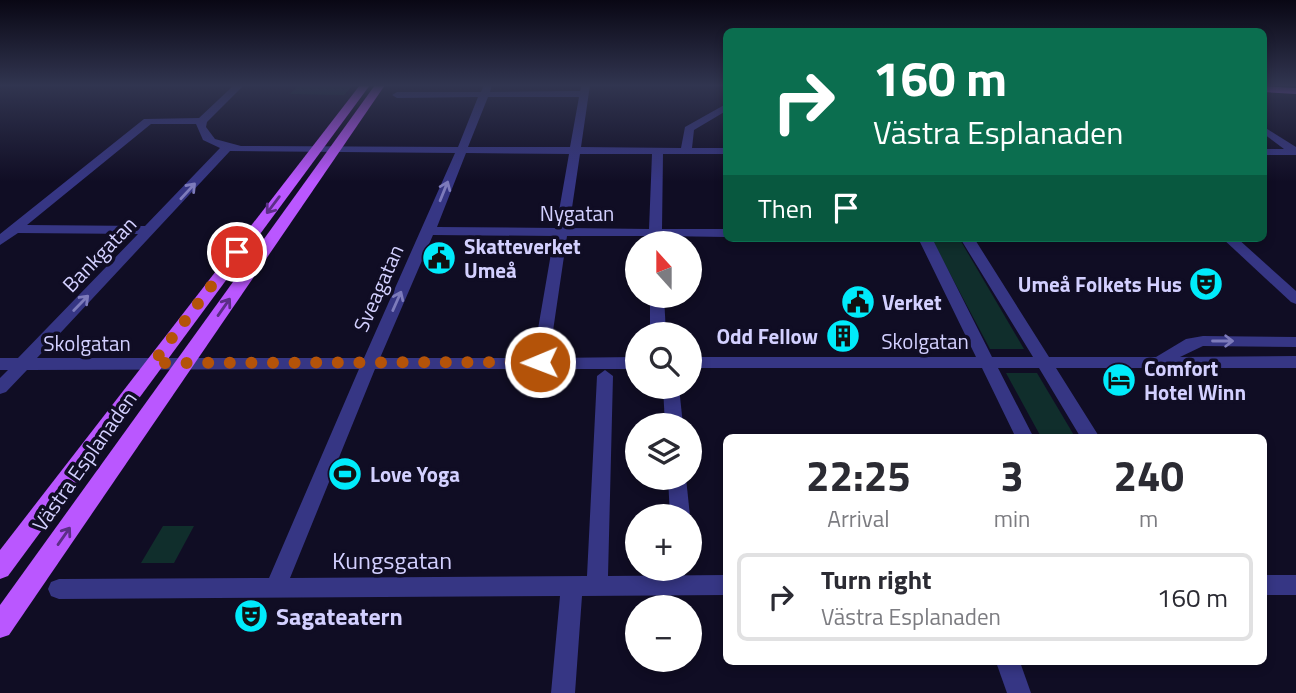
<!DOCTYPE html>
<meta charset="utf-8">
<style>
body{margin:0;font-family:"Titillium Web",sans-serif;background:#f7f7f7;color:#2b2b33;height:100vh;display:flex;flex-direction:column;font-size:26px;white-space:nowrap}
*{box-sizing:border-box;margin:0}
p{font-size:23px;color:#7c7c81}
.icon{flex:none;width:38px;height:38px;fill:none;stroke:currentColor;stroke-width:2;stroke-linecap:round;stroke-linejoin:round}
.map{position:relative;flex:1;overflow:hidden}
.sheet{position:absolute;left:723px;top:434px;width:544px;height:231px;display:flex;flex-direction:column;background:#fff;border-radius:10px;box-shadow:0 4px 10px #0003}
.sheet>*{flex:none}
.guide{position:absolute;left:723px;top:28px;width:544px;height:214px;border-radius:10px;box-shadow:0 4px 10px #0003;background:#0b6e4f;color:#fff;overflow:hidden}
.needle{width:46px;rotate:339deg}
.tools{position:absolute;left:625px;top:231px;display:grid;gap:14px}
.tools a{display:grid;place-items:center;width:77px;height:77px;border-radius:50%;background:#fff;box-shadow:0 4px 10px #0003;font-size:35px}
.pin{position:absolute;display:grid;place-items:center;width:60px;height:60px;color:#fff;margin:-30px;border:4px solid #fff;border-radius:50%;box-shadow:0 2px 7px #0007}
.me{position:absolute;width:77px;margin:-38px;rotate:269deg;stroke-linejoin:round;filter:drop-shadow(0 0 5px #0008)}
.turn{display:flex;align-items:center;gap:24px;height:147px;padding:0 35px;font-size:32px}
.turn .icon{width:91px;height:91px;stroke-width:2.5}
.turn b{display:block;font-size:49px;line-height:60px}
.then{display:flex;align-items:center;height:66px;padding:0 35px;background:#0003;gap:14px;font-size:26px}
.eta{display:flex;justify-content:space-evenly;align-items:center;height:119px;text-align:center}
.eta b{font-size:42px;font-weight:700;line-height:49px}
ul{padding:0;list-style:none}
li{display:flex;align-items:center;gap:21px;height:88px;margin:0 14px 10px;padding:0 21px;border:4px solid #e1e1e2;border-radius:10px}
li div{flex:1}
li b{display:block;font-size:26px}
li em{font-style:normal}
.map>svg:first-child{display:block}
.green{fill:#102e2c}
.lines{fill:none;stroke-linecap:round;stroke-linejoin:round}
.minor{fill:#363684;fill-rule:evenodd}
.major{fill:#ba57ff;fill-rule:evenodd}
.oneway{stroke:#7d7bbb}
.oneway2{stroke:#5c2e87}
.route{stroke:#b45309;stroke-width:12;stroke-dasharray:0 21.6}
.labels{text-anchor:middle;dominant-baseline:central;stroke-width:7;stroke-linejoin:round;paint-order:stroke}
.street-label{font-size:21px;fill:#d3d0ff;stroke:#100d24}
.poi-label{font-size:21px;font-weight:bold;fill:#d3d0ff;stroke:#100d24;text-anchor:start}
.near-street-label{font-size:24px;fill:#d3d0ff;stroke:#100d24}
.near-poi-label{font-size:24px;font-weight:bold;fill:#d3d0ff;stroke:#100d24;text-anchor:start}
</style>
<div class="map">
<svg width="1296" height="693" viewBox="0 0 1296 693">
<rect width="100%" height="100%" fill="#100d24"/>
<g class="green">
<polygon points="299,85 353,85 344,95 290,94"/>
<polygon points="931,238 959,238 1024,349 990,349"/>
<polygon points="1006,373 1037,373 1075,437 1041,437"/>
<polygon points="163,526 194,526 174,563 141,563"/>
</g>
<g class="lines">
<g class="minor">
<path d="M234,85h10l-37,37 -1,5 9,12 26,7 217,1 20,-50 -81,1 -5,-3 5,-3h84l3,-7h8l-2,7 90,-1 2,-6h8l-9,62 100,1 4,-21 41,-23v7l-32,19 -2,18h34v6h-63l-1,75h64v8l-64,-1 -2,7h-10l-1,-7h-82l-18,122 88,-1v12h-262l-85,209 297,-2 10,-200 8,-6 8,6 -5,200 118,-1v20l-144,1 -7,97h-24l9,-97 -501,3 -8,-3 -3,-7 3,-7 8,-3 210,-1 90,-209 -332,1 -21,22 -6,2v-16l8,-8h-8v-12h18l120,-124 -120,-1 -18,12v-11l144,-115 55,-1zM488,97h91l-9,50h-102zM151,124h45l7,16 17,8 -75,78 -118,-1zM230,151l225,2 -91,205h-327zM466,153l103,1 -13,74 -119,-1zM580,154h72l-3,75 -80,-1zM433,235l121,1 -21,122h-153z"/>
<polygon points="1264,127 1296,147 1296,155 1264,155 1264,149 1284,149 1264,134"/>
<polygon points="918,238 932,238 992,357 1033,357 960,238 974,238 1049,357 1156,357 1186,339 1203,336 1296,337 1296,347 1203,346 1180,357 1296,356 1296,368 1056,368 1100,438 1081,438 1039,368 998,368 1034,438 1016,438 982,368 690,368 690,357 976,357"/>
<polygon points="1222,238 1237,238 1296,291 1296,304 1291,302"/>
<polygon points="650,296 664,296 666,334 650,334"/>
<polygon points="663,387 679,387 683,425 665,425"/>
<polygon points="668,478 686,478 690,516 690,517 670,516"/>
<rect x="1264" y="575" width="32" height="20"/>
<polygon points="996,662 1020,662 1031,693 1007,693"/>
</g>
<g class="major">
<polygon points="360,85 370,85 8,576 0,579 0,550"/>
<polygon points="375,85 385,85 9,635 0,638 0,605"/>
<polygon points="1264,86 1296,88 1296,94 1264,92"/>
</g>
</g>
<defs><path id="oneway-shaft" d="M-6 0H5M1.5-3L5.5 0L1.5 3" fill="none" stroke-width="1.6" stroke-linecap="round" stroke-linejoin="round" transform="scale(1.75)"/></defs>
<g class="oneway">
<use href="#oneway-shaft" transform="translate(188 191) rotate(-47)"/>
<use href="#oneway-shaft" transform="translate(444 191) rotate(-68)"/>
<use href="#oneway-shaft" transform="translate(397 301) rotate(-66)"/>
<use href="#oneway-shaft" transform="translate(81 303) rotate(-46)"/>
<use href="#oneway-shaft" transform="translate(1223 341)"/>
</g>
<g class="oneway2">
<use href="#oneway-shaft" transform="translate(273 205) rotate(127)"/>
<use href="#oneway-shaft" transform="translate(224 307) rotate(-55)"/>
<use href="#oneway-shaft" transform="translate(64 536) rotate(-55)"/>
</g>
<linearGradient id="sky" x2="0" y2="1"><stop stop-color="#090714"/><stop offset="0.47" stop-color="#313550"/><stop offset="1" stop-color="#313550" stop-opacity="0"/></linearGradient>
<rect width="1296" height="182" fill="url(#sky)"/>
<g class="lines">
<polyline class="route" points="237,252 153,363 540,362"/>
</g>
<defs>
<g id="civic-disc" transform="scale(1.75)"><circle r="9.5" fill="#00ebfb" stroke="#100d24"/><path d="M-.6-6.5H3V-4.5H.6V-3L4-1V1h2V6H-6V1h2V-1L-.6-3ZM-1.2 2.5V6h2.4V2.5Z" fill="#111"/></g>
<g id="theatre-disc" transform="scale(1.75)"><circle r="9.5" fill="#00ebfb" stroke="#100d24"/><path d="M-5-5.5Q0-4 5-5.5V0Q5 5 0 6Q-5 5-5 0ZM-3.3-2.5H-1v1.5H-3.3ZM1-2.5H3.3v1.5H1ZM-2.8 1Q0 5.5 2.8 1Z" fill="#111"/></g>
<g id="building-disc" transform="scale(1.75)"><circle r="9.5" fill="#00ebfb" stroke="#100d24"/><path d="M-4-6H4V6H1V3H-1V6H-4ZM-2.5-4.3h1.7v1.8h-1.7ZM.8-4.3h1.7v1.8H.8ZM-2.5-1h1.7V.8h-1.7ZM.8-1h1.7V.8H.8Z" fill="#111"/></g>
<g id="hotel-disc" transform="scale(1.75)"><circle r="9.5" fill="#00ebfb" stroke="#100d24"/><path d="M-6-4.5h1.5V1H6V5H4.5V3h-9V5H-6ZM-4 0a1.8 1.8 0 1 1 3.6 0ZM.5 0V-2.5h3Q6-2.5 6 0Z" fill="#111"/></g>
<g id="stadium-disc" transform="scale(1.75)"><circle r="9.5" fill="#00ebfb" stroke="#100d24"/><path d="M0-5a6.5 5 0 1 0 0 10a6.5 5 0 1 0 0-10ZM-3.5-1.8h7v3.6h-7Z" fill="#111"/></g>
</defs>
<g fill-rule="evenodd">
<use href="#civic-disc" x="439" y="258"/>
<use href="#theatre-disc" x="1206" y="284"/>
<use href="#civic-disc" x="858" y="302"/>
<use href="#building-disc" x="843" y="336"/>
<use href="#hotel-disc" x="1119" y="380"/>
<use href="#stadium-disc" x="345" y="474"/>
<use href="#theatre-disc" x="251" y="616"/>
</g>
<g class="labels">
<g class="street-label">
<text x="577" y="213">Nygatan</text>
<text transform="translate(99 254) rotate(-46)">Bankgatan</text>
<text transform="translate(378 288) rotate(-66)">Sveagatan</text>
<text x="925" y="341">Skolgatan</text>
<text x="87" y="343">Skolgatan</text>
<text transform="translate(84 461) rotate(-55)">Västra Esplanaden</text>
</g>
<g class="poi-label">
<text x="464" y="246">Skatteverket<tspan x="464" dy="24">Umeå</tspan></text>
<text x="1182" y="284" text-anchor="end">Umeå Folkets Hus</text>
<text x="882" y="302">Verket</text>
<text x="818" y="336" text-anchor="end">Odd Fellow</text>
<text x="1144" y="368">Comfort<tspan x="1144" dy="24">Hotel Winn</tspan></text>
<text x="370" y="474">Love Yoga</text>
</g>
<g class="near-street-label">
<text x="392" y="560">Kungsgatan</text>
</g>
<g class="near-poi-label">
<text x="276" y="616">Sagateatern</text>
</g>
</g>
</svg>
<div class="tools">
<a><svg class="needle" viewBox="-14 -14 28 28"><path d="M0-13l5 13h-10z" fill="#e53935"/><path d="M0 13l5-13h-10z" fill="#7c7c81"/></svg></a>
<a><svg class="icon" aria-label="search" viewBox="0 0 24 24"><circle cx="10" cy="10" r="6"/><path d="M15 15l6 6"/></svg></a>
<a><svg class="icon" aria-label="layers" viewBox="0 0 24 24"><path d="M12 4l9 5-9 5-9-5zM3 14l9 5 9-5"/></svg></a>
<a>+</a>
<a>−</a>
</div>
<div class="pin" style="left:237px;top:252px;background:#d93025"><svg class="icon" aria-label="arrive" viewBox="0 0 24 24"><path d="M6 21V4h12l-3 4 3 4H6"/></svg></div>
<svg class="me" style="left:540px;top:362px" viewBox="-20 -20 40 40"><circle r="17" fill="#b45309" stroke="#fff" stroke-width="3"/><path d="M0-11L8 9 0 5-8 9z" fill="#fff"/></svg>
<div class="guide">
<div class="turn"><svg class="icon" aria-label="right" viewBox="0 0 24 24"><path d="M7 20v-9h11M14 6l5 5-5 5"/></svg><div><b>160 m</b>Västra Esplanaden</div></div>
<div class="then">Then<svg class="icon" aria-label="arrive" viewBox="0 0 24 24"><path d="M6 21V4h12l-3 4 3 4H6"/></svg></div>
</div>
<section class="sheet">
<div class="eta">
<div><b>22:25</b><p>Arrival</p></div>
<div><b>3</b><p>min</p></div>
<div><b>240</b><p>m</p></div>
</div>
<ul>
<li><svg class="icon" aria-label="right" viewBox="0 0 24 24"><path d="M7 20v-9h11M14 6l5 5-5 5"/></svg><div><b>Turn right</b><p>Västra Esplanaden</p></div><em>160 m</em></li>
</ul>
</section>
</div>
